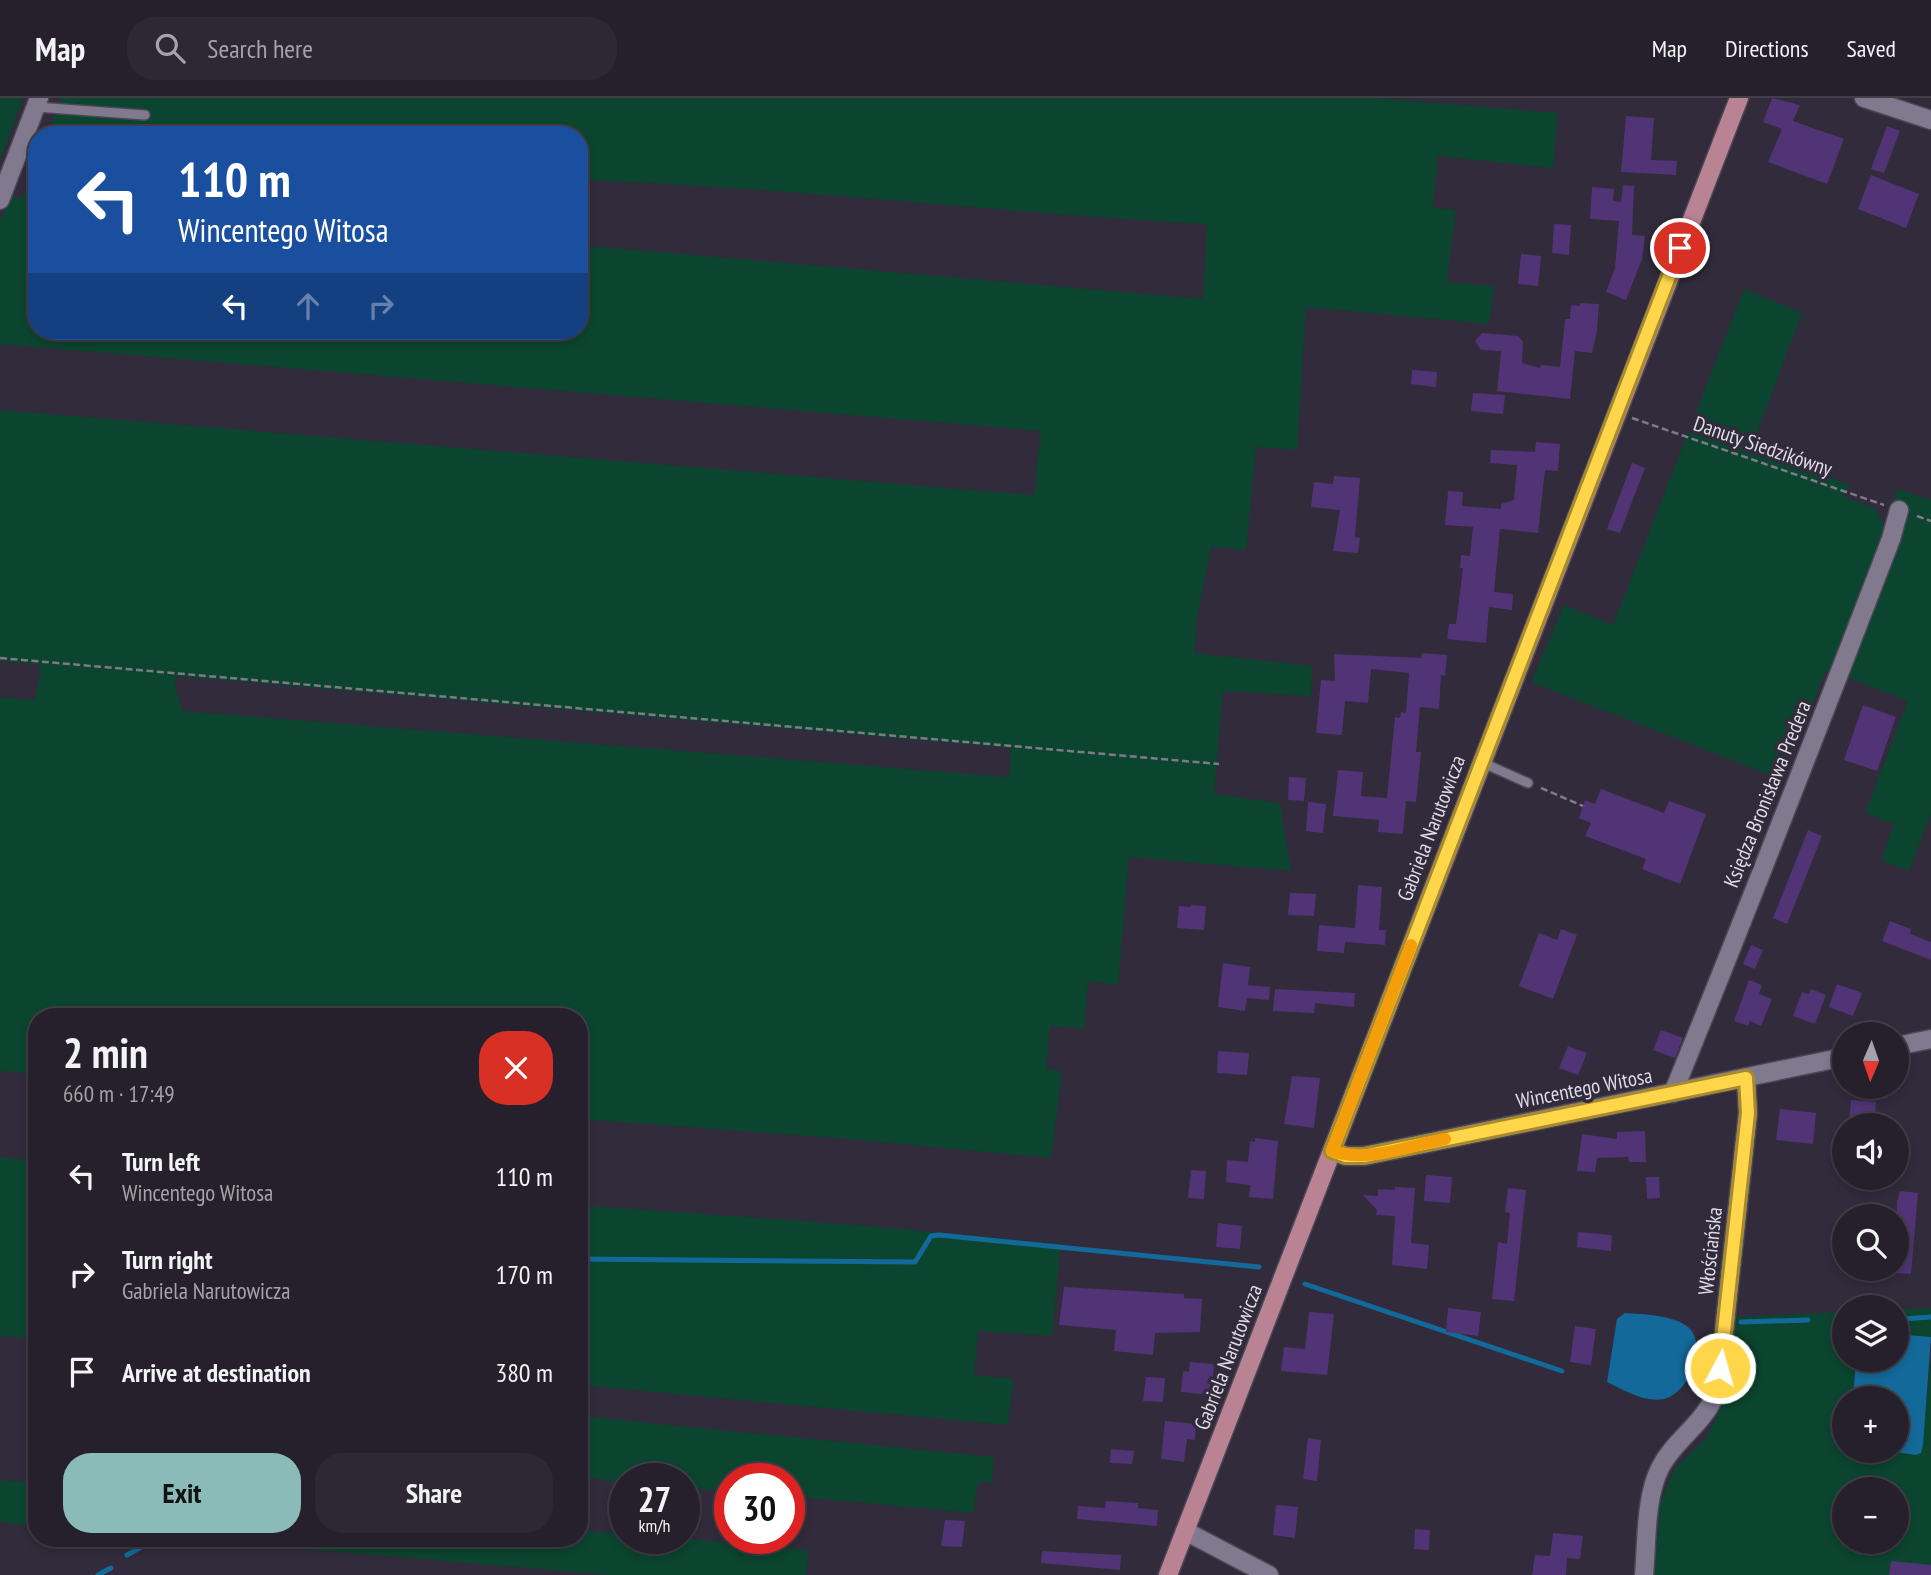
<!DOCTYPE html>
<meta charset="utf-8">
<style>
body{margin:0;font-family:"PT Sans Narrow",sans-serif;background:#2d2834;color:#f1f3f6;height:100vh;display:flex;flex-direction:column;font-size:26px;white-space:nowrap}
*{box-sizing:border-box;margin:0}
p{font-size:23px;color:#a3a3a9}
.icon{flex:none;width:38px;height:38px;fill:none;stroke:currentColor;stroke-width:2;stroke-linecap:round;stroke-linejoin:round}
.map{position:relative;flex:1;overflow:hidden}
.details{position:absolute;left:28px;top:910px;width:560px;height:539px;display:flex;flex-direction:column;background:#25202c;border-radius:28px;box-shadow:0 4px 10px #0003,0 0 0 2px #423e48}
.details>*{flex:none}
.guide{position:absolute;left:28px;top:28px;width:560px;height:214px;border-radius:28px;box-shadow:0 4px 10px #0003,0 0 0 2px #423e48;background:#1a4fa0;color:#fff;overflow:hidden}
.needle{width:46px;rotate:182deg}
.controls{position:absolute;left:1832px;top:924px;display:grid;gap:14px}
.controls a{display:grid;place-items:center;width:77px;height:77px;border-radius:50%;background:#25202c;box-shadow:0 4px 10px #0003,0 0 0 2px #423e48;font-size:35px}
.speed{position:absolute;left:609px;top:1365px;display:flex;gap:14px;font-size:35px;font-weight:700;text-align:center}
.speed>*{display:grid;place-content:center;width:91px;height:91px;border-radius:50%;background:#25202c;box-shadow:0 4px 10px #0003,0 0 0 2px #423e48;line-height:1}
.speed small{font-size:18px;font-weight:400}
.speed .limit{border:10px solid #d22;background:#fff;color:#111}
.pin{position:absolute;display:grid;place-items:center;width:60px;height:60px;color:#fff;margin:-30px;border:4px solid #fff;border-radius:50%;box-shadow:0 2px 7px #0007}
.me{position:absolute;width:77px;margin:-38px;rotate:6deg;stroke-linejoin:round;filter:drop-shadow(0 0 5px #0008)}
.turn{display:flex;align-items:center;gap:24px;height:147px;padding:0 35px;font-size:32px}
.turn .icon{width:91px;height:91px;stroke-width:2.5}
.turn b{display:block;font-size:49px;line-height:60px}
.lanes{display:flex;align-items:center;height:66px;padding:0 35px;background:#0003;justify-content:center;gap:35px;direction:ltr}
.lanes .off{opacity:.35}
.round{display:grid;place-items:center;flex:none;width:74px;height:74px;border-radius:28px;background:#2d2834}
.headline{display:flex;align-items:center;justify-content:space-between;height:119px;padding:0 35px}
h1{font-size:42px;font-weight:600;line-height:52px}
.action{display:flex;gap:14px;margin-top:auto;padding:14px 35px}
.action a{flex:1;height:80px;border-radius:28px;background:#8bbbb9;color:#111;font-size:28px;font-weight:600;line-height:80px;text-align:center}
.action a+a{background:#2d2834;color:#f1f3f6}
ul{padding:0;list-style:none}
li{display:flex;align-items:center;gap:21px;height:98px;padding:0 35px}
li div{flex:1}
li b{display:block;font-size:26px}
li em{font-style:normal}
header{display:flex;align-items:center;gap:42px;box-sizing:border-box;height:98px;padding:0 35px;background:#25202c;border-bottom:2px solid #423e48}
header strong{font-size:33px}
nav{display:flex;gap:38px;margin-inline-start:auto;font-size:24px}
.search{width:490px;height:63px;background:#2d2834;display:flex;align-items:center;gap:18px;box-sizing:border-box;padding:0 24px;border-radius:28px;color:#a3a3a9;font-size:26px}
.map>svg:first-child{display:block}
.green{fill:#0b452f;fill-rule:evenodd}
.water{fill:#136a9a}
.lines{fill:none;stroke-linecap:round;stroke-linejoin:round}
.stream{stroke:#136a9a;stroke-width:5}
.building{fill:#503475}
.service-casing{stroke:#4c4755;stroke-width:12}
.minor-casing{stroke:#4c4755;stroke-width:21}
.primary-casing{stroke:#4c4755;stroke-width:21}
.path{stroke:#7f7a88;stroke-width:2.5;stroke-dasharray:7 3.5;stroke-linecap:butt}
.service{stroke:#817a8e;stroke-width:9}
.minor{stroke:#817a8e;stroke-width:18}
.primary{stroke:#b98393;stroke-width:18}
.route-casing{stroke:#a68a30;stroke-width:18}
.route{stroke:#ffd54a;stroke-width:12}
.slow{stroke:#f59e0b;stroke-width:12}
.labels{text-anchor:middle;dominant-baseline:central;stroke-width:7;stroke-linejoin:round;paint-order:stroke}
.street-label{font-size:21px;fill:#dfdce7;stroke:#312b3b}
</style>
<header>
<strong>Map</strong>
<div class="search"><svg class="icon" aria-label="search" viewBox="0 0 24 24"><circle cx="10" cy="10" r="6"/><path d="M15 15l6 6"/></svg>Search here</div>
<nav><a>Map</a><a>Directions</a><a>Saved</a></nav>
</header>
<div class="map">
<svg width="1931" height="1477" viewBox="0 0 1931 1477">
<rect width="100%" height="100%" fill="#312b3b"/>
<g class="green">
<polygon points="0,0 23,0 0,63"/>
<path d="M61,0h1313l184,15 -5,55 -115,-12 -5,52 23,2 -9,72 47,4 -5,38 -183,-17 -9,143 -41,-3 -10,103 -35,-3 -14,71 -3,35 118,13 -1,30 -88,-5 -9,103 66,9 11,68 -162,-14 -11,128 -30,-4 -4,48 -34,-3 -4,43 16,2 -11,87 -201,-19 -271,-20v-102h-542v57l-37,-3v-374l35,3 6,-35 -41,-4v-251l1034,85 7,-64 -1041,-87v-124l10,-25 12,4 15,-38v170h542v-86l624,54 4,-75c-210,-11 -418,-37 -628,-44v-45h-532zM176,578l835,72 -2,29 -826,-66 -8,-23z"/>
<polygon points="1744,191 1802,215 1751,351 1850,387 1843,398 1877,412 1885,431 1831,574 1826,573 1783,682 1531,584 1564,507 1613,527"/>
<polygon points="1897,391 1931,402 1931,716 1909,773 1881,762 1894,726 1865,715 1908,603 1843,578 1909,408 1894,403"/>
<polygon points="0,1059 37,1063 37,1241 0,1238"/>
<polygon points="579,1107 858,1127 1061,1146 1052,1238 978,1233 974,1277 1013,1281 1008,1327 579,1287"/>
<polygon points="1931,1210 1931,1239 1897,1236 1897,1212"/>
<path d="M1844,1214v48h12l-3,38h-9v53c14,0 70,4 77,2l10,-96v218h-277l6,-71 14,-35 32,-31 24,-47 6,-74zM1844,1391h53v53h-53z"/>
<polygon points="579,1318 994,1359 992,1384 978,1385 973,1415 789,1398 789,1381 730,1381 730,1393 684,1390 684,1381 625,1381 625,1384 579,1379"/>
<polygon points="0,1382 37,1385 37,1428 0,1424"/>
<polygon points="579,1432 625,1436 625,1440 675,1440 809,1452 806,1477 611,1477 174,1440 579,1440"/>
</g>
<g class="water">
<path d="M1625,1215c17,1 49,2 63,14 21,19 1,66 -24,72 -19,4 -40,-9 -57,-17l10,-63z"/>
<polygon points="1897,1236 1931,1239 1923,1347 1921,1355 1916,1357 1888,1353 1897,1353 1897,1300 1853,1300 1856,1262 1897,1262"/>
</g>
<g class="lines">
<g class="stream">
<polyline points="579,1161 915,1164 931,1138 939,1137 1259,1169"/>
<polyline points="1305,1186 1562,1273"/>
<polyline points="1902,1221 1931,1219"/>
<polyline points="1741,1224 1808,1222"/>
<polyline points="127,1457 157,1440"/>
<polyline points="98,1477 111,1470"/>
</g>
</g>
<g class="building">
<polygon points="1772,0 1800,7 1793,23 1844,41 1827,86 1768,64 1782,31 1763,24"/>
<polygon points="1626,18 1654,20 1651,62 1677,63 1676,77 1621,74"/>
<polygon points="1887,28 1900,33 1884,75 1871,71"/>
<polygon points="1871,77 1919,96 1906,130 1858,111"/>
<polygon points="1623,87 1634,88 1632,137 1645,138 1642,161 1626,202 1606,194 1615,170 1619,123 1590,121 1592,89 1614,91 1613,103 1621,104"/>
<polygon points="1554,126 1571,127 1569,157 1552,155"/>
<polygon points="1521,156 1541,158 1538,188 1518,186"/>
<polygon points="1580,205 1599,206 1597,233 1592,255 1575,253 1570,301 1497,293 1501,253 1481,252 1475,243 1482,235 1518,238 1523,244 1522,265 1540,270 1541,267 1560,269 1565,221 1570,221 1571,207 1580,208"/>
<polygon points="1412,272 1437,274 1436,289 1411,286"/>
<polygon points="1473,295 1505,297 1503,316 1471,313"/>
<polygon points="1536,344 1560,346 1558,373 1545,372 1538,435 1500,431 1494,494 1513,496 1512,512 1489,509 1486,545 1447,541 1449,526 1456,526 1463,470 1460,470 1461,457 1470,458 1473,429 1445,427 1448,393 1463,394 1462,408 1501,411 1501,406 1514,402 1517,367 1490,365 1491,352 1535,354"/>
<polygon points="1632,365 1645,370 1620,435 1607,431"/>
<polygon points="1334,378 1360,380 1355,439 1360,440 1358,455 1333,453 1340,412 1311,409 1314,384 1333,386"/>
<polygon points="1422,555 1447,557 1445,578 1441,577 1439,611 1420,609 1416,654 1421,654 1416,704 1406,703 1403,736 1378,734 1379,722 1333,718 1338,672 1363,674 1361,698 1387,700 1395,619 1400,620 1401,614 1406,615 1409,575 1371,571 1368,605 1345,603 1342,637 1316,635 1321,582 1335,583 1334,556 1421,560"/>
<polygon points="1863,607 1896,619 1877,673 1844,662"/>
<polygon points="1289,679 1306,680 1304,703 1288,702"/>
<polygon points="1601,691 1664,715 1669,703 1706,716 1680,786 1642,771 1646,761 1585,738 1591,725 1579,720 1585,702 1595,706"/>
<polygon points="1308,704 1326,706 1323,735 1306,733"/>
<polygon points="1808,732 1822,738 1787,826 1773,820"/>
<polygon points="1358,787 1382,789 1379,832 1386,832 1385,847 1345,844 1344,855 1317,853 1319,827 1355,830"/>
<polygon points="1290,795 1316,796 1314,818 1288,817"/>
<polygon points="1191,807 1206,808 1204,832 1177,830 1179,808 1191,809"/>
<polygon points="1890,823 1911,831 1910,836 1931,844 1931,862 1882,843"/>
<polygon points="1561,831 1577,837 1553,901 1519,888 1539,835 1557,842"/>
<polygon points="1751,847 1763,852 1755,871 1743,866"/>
<polygon points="1223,865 1250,869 1248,887 1270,889 1269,902 1247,900 1245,913 1218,909"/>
<polygon points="1749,882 1762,887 1759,896 1772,901 1761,928 1750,923 1748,928 1734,923"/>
<polygon points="1837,886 1862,895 1853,918 1829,909"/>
<polygon points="1275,891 1355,895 1354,909 1315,905 1314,915 1273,913"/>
<polygon points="1811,891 1826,897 1815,926 1793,918 1802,894 1809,896"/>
<polygon points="1661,932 1683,940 1675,960 1653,952"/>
<polygon points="1568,948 1587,955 1578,977 1559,970"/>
<polygon points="1218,953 1249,955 1247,977 1217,975"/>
<polygon points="1292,978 1320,980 1314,1030 1284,1026"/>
<polygon points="1851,1002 1876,1004 1874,1027 1849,1027"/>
<polygon points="1780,1011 1816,1015 1813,1046 1776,1042"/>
<polygon points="1645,1033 1646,1064 1629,1064 1628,1059 1597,1060 1595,1074 1577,1073 1582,1036 1617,1041 1617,1034"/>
<polygon points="1255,1040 1278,1043 1273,1101 1249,1099 1250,1087 1226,1084 1227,1062 1248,1064 1250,1043 1255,1044"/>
<polygon points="1191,1072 1206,1073 1204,1101 1188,1100"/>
<polygon points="1426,1077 1452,1079 1450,1105 1424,1103"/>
<polygon points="1646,1079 1659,1079 1660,1100 1647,1101"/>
<polygon points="1395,1089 1415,1090 1411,1145 1429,1147 1427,1171 1392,1167 1395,1118 1376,1117 1377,1112 1363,1097 1378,1098 1378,1091 1395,1092"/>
<polygon points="1508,1090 1526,1092 1514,1203 1492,1201 1498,1144 1507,1146 1510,1115 1505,1114"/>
<polygon points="1900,1093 1918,1095 1911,1176 1897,1175 1897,1104"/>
<polygon points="1218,1125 1242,1128 1240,1151 1216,1149"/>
<polygon points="1578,1134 1612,1137 1611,1153 1577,1149"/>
<polygon points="1064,1189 1184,1196 1184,1200 1202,1201 1200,1234 1155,1235 1153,1257 1114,1253 1116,1232 1059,1227"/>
<polygon points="1448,1210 1481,1214 1478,1238 1446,1234"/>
<polygon points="1309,1214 1334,1216 1327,1277 1281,1273 1284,1249 1305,1251"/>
<polygon points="1575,1228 1596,1231 1591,1267 1570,1264"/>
<polygon points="1190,1264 1214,1266 1212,1297 1181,1294 1183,1273 1189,1274"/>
<polygon points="1146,1279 1165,1280 1163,1304 1143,1303"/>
<polygon points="1165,1323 1196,1326 1195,1342 1187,1341 1184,1364 1161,1361"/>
<polygon points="1308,1340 1321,1342 1317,1383 1303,1381"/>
<polygon points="1111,1351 1134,1353 1132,1366 1110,1365"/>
<polygon points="1106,1403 1138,1405 1138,1410 1158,1412 1157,1428 1077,1421 1078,1408 1105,1410"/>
<polygon points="1276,1407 1298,1409 1295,1440 1273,1437"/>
<polygon points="945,1422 965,1423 962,1449 941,1448"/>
<polygon points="1415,1431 1430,1432 1429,1452 1414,1451"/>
<polygon points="1553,1435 1583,1438 1580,1461 1567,1460 1566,1477 1532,1477 1535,1457 1550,1458"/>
<polygon points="1042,1453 1121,1457 1120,1472 1041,1465"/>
<polygon points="1891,1463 1931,1467 1931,1477 1889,1477"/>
</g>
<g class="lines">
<g class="service-casing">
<g id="service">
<polyline points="36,9 145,17"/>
<polyline points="1481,664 1528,685"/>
</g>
</g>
<g class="minor-casing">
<g id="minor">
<polyline points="1864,0 1931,22"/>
<polyline points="0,102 39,0"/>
<polyline points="1897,948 1931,941"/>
<path d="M1673,995c75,-184 147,-369 218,-554l8,-29"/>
<polyline points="1332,1053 1346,1058 1364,1058 1844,959"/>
<polyline points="1185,1433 1269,1477"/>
<path d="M1644,1477c3,-33 1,-77 16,-107 13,-26 40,-42 53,-68 4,-9 5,-22 7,-32l28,-255 -2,-35"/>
</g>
</g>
<g class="primary-casing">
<polyline id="primary" points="1168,1477 1739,0"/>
</g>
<g class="path">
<polyline points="1632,320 1884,407"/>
<polyline points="1917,418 1931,423"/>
<polyline points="0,560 1219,666"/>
<polyline points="1541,690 1583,708"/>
</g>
<use href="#service" class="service"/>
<use href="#minor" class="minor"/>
<use href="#primary" class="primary"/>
</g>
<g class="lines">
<g class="route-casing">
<polyline id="route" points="1680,150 1332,1053 1346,1058 1364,1058 1746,980 1748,1015 1720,1270"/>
</g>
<use href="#route" class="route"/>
<path class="slow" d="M1411,847l-79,206c35,12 77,-5 113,-12"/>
</g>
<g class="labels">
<g class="street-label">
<text transform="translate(1763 348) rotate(19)">Danuty Siedzikówny</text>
<text transform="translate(1767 696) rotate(-68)">Księdza Bronisława Predera</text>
<text transform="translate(1431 730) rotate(-69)">Gabriela Narutowicza</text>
<text transform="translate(1584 990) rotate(-11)">Wincentego Witosa</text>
<text transform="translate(1710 1153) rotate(-84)">Włościańska</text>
<text transform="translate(1228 1259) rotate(-69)">Gabriela Narutowicza</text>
</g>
</g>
</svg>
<div class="controls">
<a><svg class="needle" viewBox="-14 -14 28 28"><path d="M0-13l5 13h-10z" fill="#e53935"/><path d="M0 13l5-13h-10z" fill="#a3a3a9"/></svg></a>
<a><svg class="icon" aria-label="sound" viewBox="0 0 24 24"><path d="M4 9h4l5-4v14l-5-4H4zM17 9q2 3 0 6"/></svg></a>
<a><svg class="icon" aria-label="search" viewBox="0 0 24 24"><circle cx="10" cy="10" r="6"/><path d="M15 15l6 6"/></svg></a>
<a><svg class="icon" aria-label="layers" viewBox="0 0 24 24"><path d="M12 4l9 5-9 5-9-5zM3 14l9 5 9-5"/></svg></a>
<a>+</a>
<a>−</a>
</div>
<div class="speed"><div>27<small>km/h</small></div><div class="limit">30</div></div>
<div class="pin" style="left:1680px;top:150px;background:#d93025"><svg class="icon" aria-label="arrive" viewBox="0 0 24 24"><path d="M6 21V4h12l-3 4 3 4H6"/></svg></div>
<svg class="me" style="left:1720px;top:1270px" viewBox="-20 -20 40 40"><circle r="17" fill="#ffd54a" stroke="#fff" stroke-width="3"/><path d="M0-11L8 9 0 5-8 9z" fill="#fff"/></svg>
<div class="guide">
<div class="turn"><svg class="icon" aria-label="left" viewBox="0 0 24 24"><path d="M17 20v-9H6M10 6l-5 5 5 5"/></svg><div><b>110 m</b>Wincentego Witosa</div></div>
<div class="lanes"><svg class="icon" aria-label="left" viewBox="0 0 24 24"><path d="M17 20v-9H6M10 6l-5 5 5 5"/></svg><svg class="icon off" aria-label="ahead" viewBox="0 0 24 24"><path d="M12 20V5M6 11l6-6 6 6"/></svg><svg class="icon off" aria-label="right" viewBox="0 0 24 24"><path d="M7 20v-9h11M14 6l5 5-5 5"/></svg></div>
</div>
<section class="details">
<div class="headline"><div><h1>2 min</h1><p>660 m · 17:49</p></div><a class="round" style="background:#d93025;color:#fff"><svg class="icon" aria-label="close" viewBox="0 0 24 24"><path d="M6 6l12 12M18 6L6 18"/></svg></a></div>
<ul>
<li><svg class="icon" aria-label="left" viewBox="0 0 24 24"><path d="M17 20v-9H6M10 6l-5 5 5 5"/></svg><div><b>Turn left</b><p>Wincentego Witosa</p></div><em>110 m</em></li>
<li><svg class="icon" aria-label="right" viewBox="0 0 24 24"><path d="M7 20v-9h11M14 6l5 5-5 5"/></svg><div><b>Turn right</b><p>Gabriela Narutowicza</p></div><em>170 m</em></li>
<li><svg class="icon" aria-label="arrive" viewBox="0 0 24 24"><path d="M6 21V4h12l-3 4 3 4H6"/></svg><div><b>Arrive at destination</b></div><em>380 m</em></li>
</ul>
<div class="action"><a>Exit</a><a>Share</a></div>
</section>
</div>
